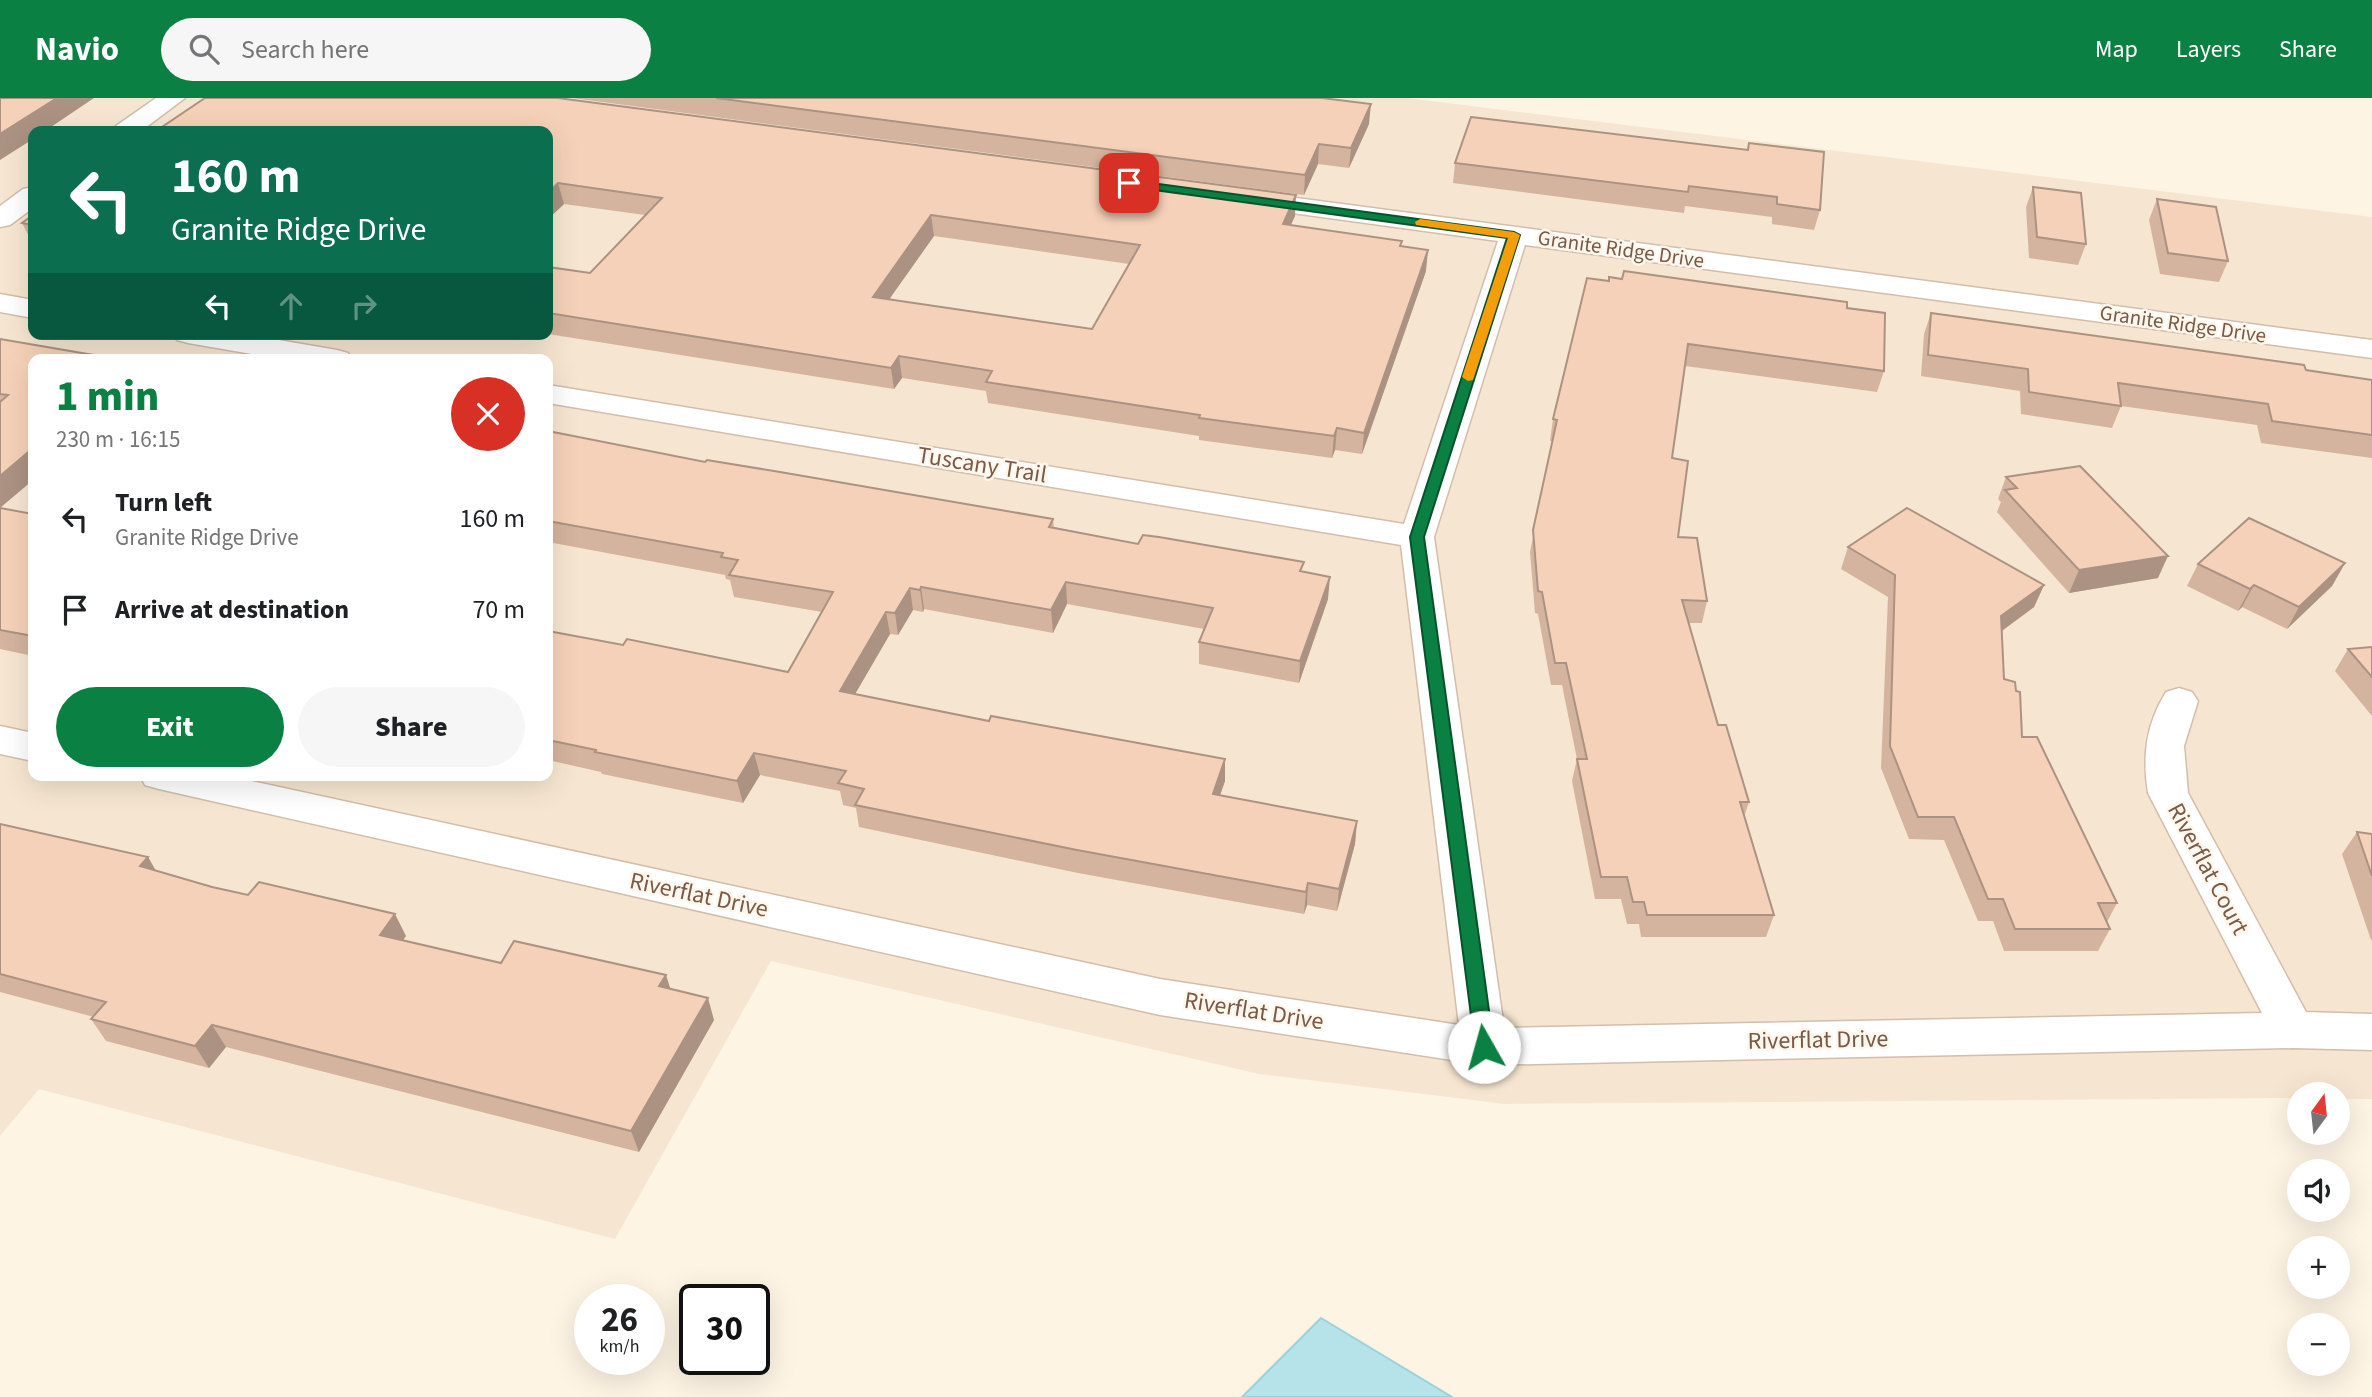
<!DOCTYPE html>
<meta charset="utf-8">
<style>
body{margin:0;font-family:"Source Sans 3",sans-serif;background:#f6f6f6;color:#202124;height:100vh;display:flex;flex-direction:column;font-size:26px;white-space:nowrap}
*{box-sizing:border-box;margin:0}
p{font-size:23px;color:#757577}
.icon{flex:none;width:38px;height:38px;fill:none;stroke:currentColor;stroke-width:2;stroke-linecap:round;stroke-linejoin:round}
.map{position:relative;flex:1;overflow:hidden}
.panel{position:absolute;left:28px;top:256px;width:525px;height:427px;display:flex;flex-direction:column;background:#fff;border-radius:14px;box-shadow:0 7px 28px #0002}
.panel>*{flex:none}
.banner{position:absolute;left:28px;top:28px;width:525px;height:214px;border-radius:14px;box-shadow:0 7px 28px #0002;background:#0b6e4f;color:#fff;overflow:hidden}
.needle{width:46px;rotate:15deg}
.buttons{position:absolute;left:2287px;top:984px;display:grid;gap:14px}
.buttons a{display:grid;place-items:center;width:63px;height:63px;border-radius:50%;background:#fff;box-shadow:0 7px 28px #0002;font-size:35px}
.speed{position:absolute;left:574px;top:1186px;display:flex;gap:14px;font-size:35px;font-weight:700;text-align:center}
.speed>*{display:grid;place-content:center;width:91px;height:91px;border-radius:50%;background:#fff;box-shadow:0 7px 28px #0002;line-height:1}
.speed small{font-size:18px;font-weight:400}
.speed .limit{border:4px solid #111;border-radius:10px;background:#fff;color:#111}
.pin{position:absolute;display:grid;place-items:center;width:60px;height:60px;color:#fff;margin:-30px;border-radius:14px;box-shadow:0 4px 10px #0006}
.me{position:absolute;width:77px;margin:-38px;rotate:353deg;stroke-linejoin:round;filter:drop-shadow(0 0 5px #0008)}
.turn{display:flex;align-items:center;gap:24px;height:147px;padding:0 28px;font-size:32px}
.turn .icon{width:91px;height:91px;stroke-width:2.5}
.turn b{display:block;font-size:49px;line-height:60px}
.lanes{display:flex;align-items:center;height:66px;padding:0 28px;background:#0003;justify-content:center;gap:35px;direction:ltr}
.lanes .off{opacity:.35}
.round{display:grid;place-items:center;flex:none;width:74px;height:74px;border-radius:37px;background:#f6f6f6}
.head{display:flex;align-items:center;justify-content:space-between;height:119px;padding:0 28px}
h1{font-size:42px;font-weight:800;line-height:52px;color:#0b8043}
.primary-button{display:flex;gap:14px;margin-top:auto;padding:14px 28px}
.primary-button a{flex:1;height:80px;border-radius:42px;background:#0b8043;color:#fff;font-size:28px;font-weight:800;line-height:80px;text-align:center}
.primary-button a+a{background:#f6f6f6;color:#202124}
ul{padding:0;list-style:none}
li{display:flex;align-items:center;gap:21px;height:91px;padding:0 28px}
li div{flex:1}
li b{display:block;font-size:26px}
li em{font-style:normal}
header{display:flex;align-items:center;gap:42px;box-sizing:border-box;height:98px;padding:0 35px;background:#0b8043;color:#fff}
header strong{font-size:33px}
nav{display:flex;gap:38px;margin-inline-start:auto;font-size:24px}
.search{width:490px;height:63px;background:#f6f6f6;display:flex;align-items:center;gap:18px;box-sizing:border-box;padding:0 24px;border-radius:38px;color:#757577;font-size:26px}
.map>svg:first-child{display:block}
.residential{fill:#f6e6d1;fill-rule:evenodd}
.water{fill:#b6e2e9;stroke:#9cd2dc;stroke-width:2}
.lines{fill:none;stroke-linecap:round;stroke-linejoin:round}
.minor-casing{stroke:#d3bdab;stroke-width:3}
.minor{fill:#fff;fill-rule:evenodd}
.wall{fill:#d4b49f;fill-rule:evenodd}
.shaded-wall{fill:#ac9282}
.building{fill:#f6d1b9;stroke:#ac9282;stroke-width:2;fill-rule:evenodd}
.route{fill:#0b8043;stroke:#07532c;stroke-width:2}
.slow{fill:#f59e0b}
.labels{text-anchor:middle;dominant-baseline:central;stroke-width:5;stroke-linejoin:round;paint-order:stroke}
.far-street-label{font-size:21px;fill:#795947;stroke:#fff7ec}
.street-label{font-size:24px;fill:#795947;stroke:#fff7ec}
</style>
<header>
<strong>Navio</strong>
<div class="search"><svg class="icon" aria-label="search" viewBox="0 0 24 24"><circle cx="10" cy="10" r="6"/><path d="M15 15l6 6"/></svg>Search here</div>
<nav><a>Map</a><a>Layers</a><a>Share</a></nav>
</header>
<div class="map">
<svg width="2372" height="1299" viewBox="0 0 2372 1299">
<rect width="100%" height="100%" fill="#fef4e4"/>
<path class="residential" d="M0,0h1407l965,119v882h-34v-5h-38l-1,4 -794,6 -246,-30 -488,-113 -156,278 -576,-150 -39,47zM33,33h515v203h-515zM33,261h515v416h-515z"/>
<polygon class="water" points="1321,1220 1452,1299 1242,1299"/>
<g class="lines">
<g class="minor-casing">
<g id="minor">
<polygon points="156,0 185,0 141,33 112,33 116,28"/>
<polygon points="33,89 33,110 10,127 0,129 0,108 23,91"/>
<path d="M1244,93l1128,149v18l-847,-113 -91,292 70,491 758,-15 -114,-220c-6,-37 -2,-69 18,-101l13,-4 13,4 6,9 -14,45 4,47 118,219 66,2v36l-79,-2 -809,17 -324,-50 -1001,-226 -14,-4 -5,-10h84l936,204 299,46 -58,-480 -853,-142v-18l856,139 94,-283 -264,-36 -4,-6 4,-6z"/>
<polygon points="0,196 33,202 33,220 0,214"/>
<polygon points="173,236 243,236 337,252 348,255 352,261 281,261 188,245 177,242"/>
<polygon points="0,628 33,635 33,663 0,656"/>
</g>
</g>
<use href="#minor" class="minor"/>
</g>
<g class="wall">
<polygon points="572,0 1322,0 1369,26 1349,70 1318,66 1304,97"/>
<path d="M548,33l747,85 -4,9 111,21 24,25 -64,183 -27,-4 -3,8 -133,-18v-4l-211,-33 -2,-12 -84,-13 -8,11 -346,-55v-67l42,6 55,-58 -81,-11 -16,15zM934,138l195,28 -37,65 -203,-30z"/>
<polygon points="1749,45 1820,112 1814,132 1772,126 1772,119 1685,108 1684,115 1453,85 1455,65 1747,52"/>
<polygon points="2033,89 2086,146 2078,167 2029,160 2026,109"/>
<polygon points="2157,101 2228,163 2219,184 2160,176 2149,122"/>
<polygon points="33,117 33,146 22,125"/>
<polygon points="1587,180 1847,210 1884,273 1877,294 1685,268 1672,360 1678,439 1707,503 1702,525 1689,525 1718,627 1749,704 1744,719 1774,817 1766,839 1641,839 1639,826 1627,826 1621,801 1595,801 1572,683 1577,661 1562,587 1551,587 1538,516 1535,515 1530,454 1553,343 1550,343 1553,321"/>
<polygon points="1931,215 2372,282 2372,360 2261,345 2257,327 2121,308 2112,330 2021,316 2020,293 1921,278 1924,236"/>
<polygon points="0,241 33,261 0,410"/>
<polygon points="548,333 705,364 1053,421 1054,429 1138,446 1303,474 1328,501 1299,585 1199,566 1199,544 1204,531 1067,506 1053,535 924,511 923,514 913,512 898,537 890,536 855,596 1225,683 1220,698 1357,723 1355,746 1337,813 1307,807 1304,816 1078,775 859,729 856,710 843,707 840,693 760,677 743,705 602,676 601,674 548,662 548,533 623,547 788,574 822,514 734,499 730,482 726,481 725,477 548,444"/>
<polygon points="2006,379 2158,480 2069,495 1997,414 2001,404 1998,401"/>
<polygon points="0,410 33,416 33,558 0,551"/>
<polygon points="1848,449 2044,487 2034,509 2002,533 2004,581 2022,639 2117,805 2107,824 2110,831 2098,853 2004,853 1993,823 1978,823 1944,742 1909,741 1881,670 1888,499 1841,471"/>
<polygon points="2345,465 2332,488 2287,531 2242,509 2238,513 2187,488 2198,466"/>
<polygon points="2372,549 2372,618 2335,573 2348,551"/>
<polygon points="0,726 148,759 156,773 212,789 406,838 403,842 501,865 666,877 670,891 714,922 639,1054 226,949 209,970 106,943 91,921 94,919 0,894"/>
<polygon points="2357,734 2372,736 2372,842 2371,842 2342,756"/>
</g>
<g class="shaded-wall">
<polygon points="57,0 94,0 45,33 33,33 33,41 0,62 0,36"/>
<polygon points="1371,6 1369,26 1349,70 1351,50"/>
<polygon points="1319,46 1318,66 1304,97 1305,77"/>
<polygon points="558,85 564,106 548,121 548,95"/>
<polygon points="1296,97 1295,118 1282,146 1283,126"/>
<polygon points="931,117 934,138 876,220 873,199"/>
<polygon points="1428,152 1426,173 1362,356 1364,335"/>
<polygon points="899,258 902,280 894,291 891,270"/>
<polygon points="1337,330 1335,352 1332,360 1334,338"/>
<polygon points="33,350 33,382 0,410 0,378"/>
<polygon points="2168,458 2158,480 2069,495 2079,472"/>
<polygon points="2345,465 2332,488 2287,531 2299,509"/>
<polygon points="1330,479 1328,501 1299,585 1300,563"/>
<polygon points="1066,484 1067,506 1053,535 1051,512"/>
<polygon points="2044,487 2034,509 1992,540 2001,518"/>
<polygon points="2254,487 2242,509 2238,513 2250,491"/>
<polygon points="921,489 924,511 923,514 920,492"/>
<polygon points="910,490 913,512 898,537 895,515"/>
<polygon points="886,514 890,536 844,615 840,593"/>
<polygon points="754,655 760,677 743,705 737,683"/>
<polygon points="1225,661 1225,683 1212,719 1213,696"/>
<polygon points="1357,723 1355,746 1337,813 1339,791"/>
<polygon points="148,759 161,782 140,768"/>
<polygon points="1308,785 1307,807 1304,816 1306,794"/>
<polygon points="395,816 406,838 390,859 380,837"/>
<polygon points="666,877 673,899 659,888"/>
<polygon points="708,900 714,922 639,1054 631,1033"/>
<polygon points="212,927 226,949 209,970 195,948"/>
</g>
<g class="building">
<polygon points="0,0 57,0 0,36"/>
<path d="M205,0h353l738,97 -13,29 119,17 -2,5 28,4 -64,183 -27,-5 -3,8 -135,-18 1,-3 -214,-33 6,-11 -93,-15 -8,12 -343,-55v-46l42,6 72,-75 -104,-15 -10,10v-62h-392zM931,117l209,30 -48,84 -219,-32z"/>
<polygon points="716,0 1322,0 1371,6 1351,50 1319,46 1305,77"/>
<polygon points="1471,19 1748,52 1749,45 1824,54 1820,112 1777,106 1777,99 1689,88 1688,94 1455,65"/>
<polygon points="2033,89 2081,95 2086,146 2037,139"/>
<polygon points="2157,101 2216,109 2228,163 2168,155"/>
<polygon points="33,117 33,127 22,125"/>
<polygon points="1624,173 1847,204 1847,210 1885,215 1884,273 1688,246 1672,360 1688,363 1678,439 1697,440 1707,503 1682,502 1718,627 1726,627 1749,704 1740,704 1774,817 1647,817 1644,804 1633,804 1627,779 1601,779 1577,661 1587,661 1566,565 1555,565 1542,494 1538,493 1533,432 1557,322 1553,321 1587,180 1609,183 1609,179 1622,181"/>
<polygon points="1931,215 2304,267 2306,272 2372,282 2372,337 2272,323 2268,306 2118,285 2121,308 2029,294 2028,271 1928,257"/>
<polygon points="0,241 117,261 33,261 33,350 0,378 0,304 8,297 0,296"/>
<polygon points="548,333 705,364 707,362 780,374 1053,421 1049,429 1138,446 1143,437 1159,439 1304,464 1300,473 1330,479 1300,563 1199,544 1213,510 1066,484 1051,512 921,489 920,492 910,490 895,515 886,514 840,593 989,623 991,618 1225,661 1213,696 1357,723 1339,791 1308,785 1306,794 1077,752 855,707 864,691 838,685 846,673 754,655 737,683 595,654 596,652 548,642 548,533 623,547 627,541 788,574 833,494 729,477 738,462 721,459 723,455 548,423"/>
<polygon points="2080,368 2168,458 2079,472 2005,392 2017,390 2006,379"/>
<polygon points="0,410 33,416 33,538 0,532"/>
<polygon points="1907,410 2044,487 2001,518 2004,581 2015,584 2016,593 2020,594 2022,639 2037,639 2117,805 2098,805 2110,831 2015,831 2003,801 1988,801 1954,719 1918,719 1890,648 1895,477 1848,449"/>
<polygon points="2249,420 2345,465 2299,509 2254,487 2250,491 2198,466"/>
<polygon points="2372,549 2372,579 2348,551"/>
<polygon points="0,726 148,759 140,768 212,789 248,797 259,784 395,816 380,837 501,865 514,843 666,877 659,888 708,900 631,1033 212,927 195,948 91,921 106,904 0,876"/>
<polygon points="2357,734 2372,736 2372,778"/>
</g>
<polygon class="route" points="1129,82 1514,134 1520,137 1424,439 1494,949 1491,954 1484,957 1478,954 1475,949 1410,439 1507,140 1125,88 1123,85"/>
<polygon class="slow" points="1420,121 1514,134 1520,137 1473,282 1468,283 1462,279 1508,140 1416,127 1415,124"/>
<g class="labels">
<g class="far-street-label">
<text transform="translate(1621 151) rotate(8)">Granite Ridge Drive</text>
<text transform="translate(2183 226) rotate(8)">Granite Ridge Drive</text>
</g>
<g class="street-label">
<text transform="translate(982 367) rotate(9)">Tuscany Trail</text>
<text transform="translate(2208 771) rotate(62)">Riverflat Court</text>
<text transform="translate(699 797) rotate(12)">Riverflat Drive</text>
<text transform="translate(1254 913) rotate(9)">Riverflat Drive</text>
<text transform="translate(1818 942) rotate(-1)">Riverflat Drive</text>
</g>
</g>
</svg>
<div class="buttons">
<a><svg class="needle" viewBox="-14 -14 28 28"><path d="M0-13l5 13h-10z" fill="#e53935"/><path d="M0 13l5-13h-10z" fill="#757577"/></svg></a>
<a><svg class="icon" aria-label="sound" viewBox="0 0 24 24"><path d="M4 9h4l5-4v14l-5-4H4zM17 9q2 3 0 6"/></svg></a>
<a>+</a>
<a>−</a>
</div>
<div class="speed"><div>26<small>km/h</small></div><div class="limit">30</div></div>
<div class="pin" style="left:1129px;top:85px;background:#d93025"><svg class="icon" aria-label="arrive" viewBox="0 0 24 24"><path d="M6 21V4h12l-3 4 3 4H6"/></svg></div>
<svg class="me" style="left:1484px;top:949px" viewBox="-20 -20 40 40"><circle r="19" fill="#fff"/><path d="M0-13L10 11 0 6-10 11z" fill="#0b8043"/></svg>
<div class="banner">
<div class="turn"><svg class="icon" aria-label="left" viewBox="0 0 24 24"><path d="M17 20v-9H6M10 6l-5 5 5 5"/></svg><div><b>160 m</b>Granite Ridge Drive</div></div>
<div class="lanes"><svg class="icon" aria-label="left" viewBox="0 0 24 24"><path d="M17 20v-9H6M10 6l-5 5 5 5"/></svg><svg class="icon off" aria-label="ahead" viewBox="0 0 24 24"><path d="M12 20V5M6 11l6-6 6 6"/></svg><svg class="icon off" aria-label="right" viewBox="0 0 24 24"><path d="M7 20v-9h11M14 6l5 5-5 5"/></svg></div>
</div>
<section class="panel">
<div class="head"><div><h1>1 min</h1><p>230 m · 16:15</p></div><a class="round" style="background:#d93025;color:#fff"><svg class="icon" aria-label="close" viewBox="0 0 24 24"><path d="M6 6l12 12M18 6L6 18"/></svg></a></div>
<ul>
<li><svg class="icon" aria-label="left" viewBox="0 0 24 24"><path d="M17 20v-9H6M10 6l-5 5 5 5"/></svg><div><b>Turn left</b><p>Granite Ridge Drive</p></div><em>160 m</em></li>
<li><svg class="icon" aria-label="arrive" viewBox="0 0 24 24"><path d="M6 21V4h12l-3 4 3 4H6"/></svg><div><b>Arrive at destination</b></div><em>70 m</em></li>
</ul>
<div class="primary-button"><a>Exit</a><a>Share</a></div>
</section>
</div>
